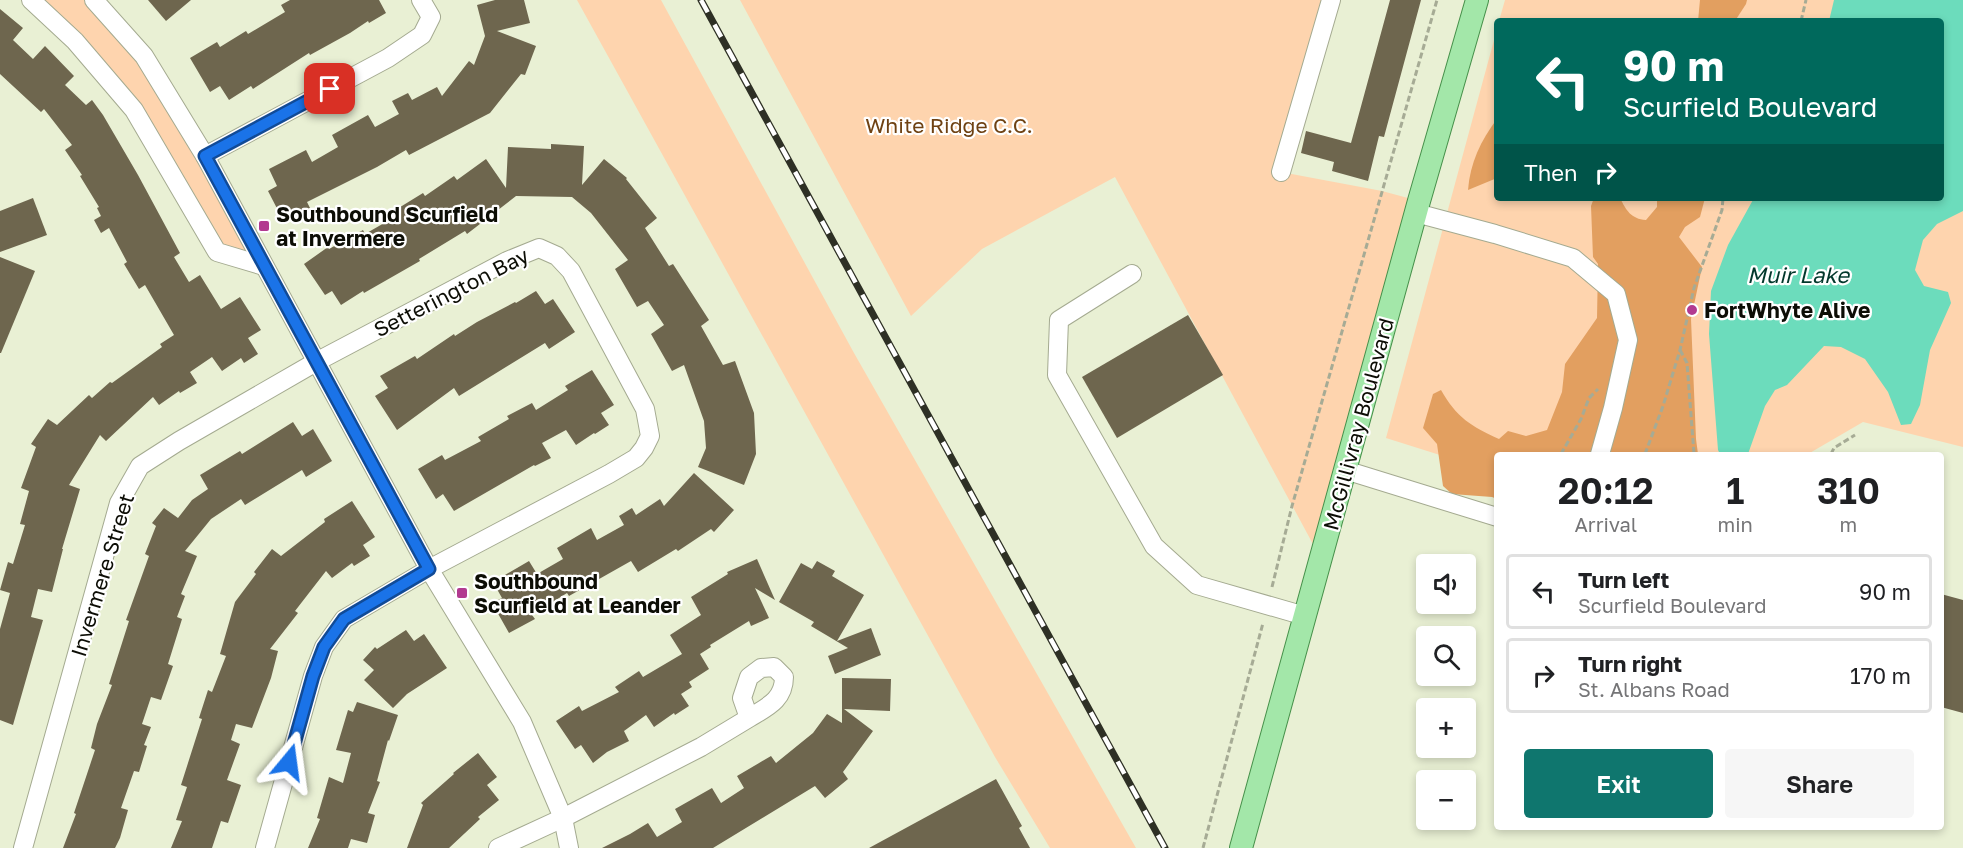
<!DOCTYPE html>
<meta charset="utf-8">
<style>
body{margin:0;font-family:"Golos Text",sans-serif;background:#f6f6f6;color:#202124;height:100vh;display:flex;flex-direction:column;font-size:22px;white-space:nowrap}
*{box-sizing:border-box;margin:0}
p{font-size:20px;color:#757577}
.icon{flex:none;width:33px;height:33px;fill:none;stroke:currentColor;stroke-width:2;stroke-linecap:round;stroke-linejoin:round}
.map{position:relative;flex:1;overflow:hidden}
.drawer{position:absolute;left:1494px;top:452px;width:450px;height:378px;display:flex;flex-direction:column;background:#fff;border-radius:6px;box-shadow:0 3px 9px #0003}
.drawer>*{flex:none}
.guide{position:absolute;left:1494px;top:18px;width:450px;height:183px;border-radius:6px;box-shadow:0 3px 9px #0003;background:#00695c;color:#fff;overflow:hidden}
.controls{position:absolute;left:1416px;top:554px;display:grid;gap:12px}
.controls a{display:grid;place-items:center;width:60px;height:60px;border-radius:6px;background:#fff;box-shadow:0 3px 9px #0003;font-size:30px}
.pin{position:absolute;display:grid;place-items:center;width:51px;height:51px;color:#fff;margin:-26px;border-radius:12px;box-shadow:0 3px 9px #0006}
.me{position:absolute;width:66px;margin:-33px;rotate:16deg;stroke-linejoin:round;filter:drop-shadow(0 0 4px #0008)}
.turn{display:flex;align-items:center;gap:21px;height:126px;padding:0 30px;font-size:27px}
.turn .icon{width:78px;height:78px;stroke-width:2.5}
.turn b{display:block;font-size:42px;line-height:51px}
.then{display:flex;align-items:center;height:57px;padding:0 30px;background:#0003;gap:12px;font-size:22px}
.eta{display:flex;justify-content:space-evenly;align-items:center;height:102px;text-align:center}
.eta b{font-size:36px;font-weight:600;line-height:42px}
.cta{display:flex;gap:12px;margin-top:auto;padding:12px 30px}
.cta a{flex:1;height:69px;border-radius:6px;background:#0f766e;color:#fff;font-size:24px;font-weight:600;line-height:69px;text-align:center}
.cta a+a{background:#f6f6f6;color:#202124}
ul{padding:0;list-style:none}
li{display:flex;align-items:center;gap:18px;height:75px;margin:0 12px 9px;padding:0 18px;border:3px solid #e0e0e0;border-radius:6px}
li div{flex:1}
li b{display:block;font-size:22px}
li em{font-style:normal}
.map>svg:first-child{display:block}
.green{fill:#fed4ae}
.forest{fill:#e29f60}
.water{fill:#6cdcbc}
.building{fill:#6e664e}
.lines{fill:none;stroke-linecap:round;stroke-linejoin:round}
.minor-casing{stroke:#a4aa90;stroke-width:20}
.major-casing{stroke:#46904a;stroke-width:24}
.path{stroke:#a6ab95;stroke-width:3;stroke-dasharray:6 3;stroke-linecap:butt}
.minor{stroke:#fff;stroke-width:18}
.major{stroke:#a3e7a9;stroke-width:22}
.rail-casing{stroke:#2e3025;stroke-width:7}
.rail{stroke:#fff;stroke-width:4.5;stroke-dasharray:14;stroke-linecap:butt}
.route-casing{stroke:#114b97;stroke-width:15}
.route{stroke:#1a73e8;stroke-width:10}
.poi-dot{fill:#b23a90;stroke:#fff;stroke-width:2}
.labels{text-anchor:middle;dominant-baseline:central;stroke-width:4.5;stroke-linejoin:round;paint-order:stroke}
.park-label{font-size:21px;fill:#6f4213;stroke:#fff}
.poi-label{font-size:21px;font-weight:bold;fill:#0c0d05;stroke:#fff;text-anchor:start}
.street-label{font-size:21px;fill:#0c0d05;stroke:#fff}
.water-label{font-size:22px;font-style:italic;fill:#02382c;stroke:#fff}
</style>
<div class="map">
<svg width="1963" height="848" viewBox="0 0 1963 848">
<rect width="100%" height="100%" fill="#e9f0d4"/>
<g class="green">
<polygon points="31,0 94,0 144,56 264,266 217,252 134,110"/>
<polygon points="577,0 661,0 854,353 1136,848 1050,848 995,757"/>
<polygon points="740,0 1330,0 1281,172 1382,191 1419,201 1321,559 1115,177 982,249 911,316"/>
<polygon points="1505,0 1963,0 1963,447 1863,422 1808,454 1497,454 1497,473 1386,438 1497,29 1497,198 1941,198 1941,21 1499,21"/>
</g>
<g class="forest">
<polygon points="1700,0 1747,0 1746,4 1735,21 1698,21"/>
<path d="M1497,119v59l-29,12c2,-27 13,-50 29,-71z"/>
<path d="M1594,198h26c6,12 11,21 26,22l11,-13v-9h48l-5,19 -15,10 -6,10 23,30 -11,52 5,120 2,15h-201v45l-5,-2 -40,-3 -9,-8 -6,-42 -14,-16 10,-34 8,-4c15,27 31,37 58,49l9,-8 18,5 21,-6 15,-38 3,-28 32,-46 1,-54 -5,-7 -2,-51z"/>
</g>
<polygon class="water" points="1834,0 1963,0 1963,211 1937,224 1923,240 1915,270 1924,286 1948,292 1951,303 1930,350 1920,405 1911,424 1901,425 1888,392 1865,359 1841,347 1824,346 1787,385 1775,390 1765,406 1748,454 1720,454 1718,450 1709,334 1711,291 1728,245 1754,198 1941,198 1941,21 1829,21"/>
<g class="building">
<polygon points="148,0 191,0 166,21"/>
<polygon points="290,0 379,0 386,13 369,23 368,21 350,33 310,55 309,53 253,89 251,86 229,100 220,86 210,92 190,58 217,42 220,47 246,31 248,34 285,12 281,5"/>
<polygon points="495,0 524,0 530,23 497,31 536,46 525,75 521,74 490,113 409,155 406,150 377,167 307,202 310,208 284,222 268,191 277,186 269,169 306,150 312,162 338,147 332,135 368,115 375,127 399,114 392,101 408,93 412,100 437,87 442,96 469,61 474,65 485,36 477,5"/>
<polygon points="1390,0 1421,0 1384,137 1379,136 1368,181 1332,171 1334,162 1301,153 1306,131 1351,143"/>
<polygon points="0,9 23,28 13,40 33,59 45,46 74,76 65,85 86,105 92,100 103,115 138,175 180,253 174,257 189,282 200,275 221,309 240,297 261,330 248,338 258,354 244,363 241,358 222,371 212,357 190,372 197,383 180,393 179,391 159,405 153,397 106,441 100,435 69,485 80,489 62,549 63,549 52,592 38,589 31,617 43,620 13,725 0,720 0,629 10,593 0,590 8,562 13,564 25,525 20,524 29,491 21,488 36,447 31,444 48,419 57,425 89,395 92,398 110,382 112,383 162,347 160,344 174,335 145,285 139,289 124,264 127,262 109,228 101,233 94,220 101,216 97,208 99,207 80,176 82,175 65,150 72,145 44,109 41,112 0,74"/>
<polygon points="551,144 584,146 582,185 604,159 627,178 626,179 657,218 645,228 669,266 673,264 709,320 701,326 723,365 735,361 754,413 756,454 744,485 698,467 706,448 704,421 684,365 672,371 651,334 664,325 648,301 637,307 615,269 628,260 591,213 572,197 516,196 467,234 465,231 419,259 420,261 364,293 363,291 341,305 332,291 325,295 304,264 328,247 329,249 363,230 365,234 400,214 397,209 423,193 425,196 454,176 457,180 486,159 506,188 508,147 551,149"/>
<polygon points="33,198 47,235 0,252 0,211"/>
<polygon points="0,257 35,271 1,353 0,353"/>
<polygon points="536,291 545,304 553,299 575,332 549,349 545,343 459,396 454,388 397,430 375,396 388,388 380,376 415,356 417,359 454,334 455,336 477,322 515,302 516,303"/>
<polygon points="1188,315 1223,375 1117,438 1082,377"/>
<polygon points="592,370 614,405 601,413 609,425 595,434 594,433 576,445 566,430 542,443 551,458 535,466 534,465 454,511 443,494 436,499 418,469 442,455 445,460 481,441 478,437 509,419 507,416 532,403 536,410 568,390 565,386"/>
<polygon points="293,422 302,436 313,429 332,461 306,477 302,470 245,505 241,499 211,519 185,551 197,556 181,594 185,596 177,617 182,619 168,664 173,666 161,700 151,697 142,724 151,727 144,745 147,746 139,772 134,771 121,808 128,810 120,838 115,848 63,848 76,814 74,813 95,750 91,748 97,724 112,685 109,684 129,621 126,620 149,556 145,554 156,526 152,523 164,508 178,518 192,500 208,489 200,475 240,451 242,454"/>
<polygon points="694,473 734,510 714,532 711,529 678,551 676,549 638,572 631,561 569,596 567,593 532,615 535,619 509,633 492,603 502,598 493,582 529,561 537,574 563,559 557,548 591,528 597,540 624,525 619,516 632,508 636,515 660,499 664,506"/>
<polygon points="352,501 375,537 363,545 370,556 354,566 352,563 332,578 326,571 295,611 298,613 270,649 278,651 271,678 252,728 236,724 231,740 240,744 227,780 241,785 228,823 221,821 212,848 171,848 182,821 176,820 187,787 181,785 202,719 199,718 208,690 212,692 226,656 220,654 235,602 256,574 254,572 272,549 281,556 325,522 324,519"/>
<polygon points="757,559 775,600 755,588 769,618 751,626 749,621 710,645 711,647 700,654 709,669 689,682 692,687 681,694 689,706 675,715 674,713 654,727 646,715 624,731 629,741 607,752 593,763 581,745 575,749 556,721 579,706 582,711 619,692 615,687 639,671 643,677 682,654 670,635 701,615 691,597 728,574 727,572"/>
<polygon points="817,561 835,571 832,576 864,595 837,641 871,628 881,655 835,674 828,656 848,648 811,626 814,622 779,602 801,563 812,569"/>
<polygon points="1941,594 1963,600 1963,713 1941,707"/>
<polygon points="406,630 414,641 424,634 447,668 407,694 393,708 364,680 374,670 363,660 375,647 377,649"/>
<polygon points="842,678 891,679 890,711 844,709 873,731 843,772 848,779 825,798 815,786 713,848 602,848 630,834 648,823 657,837 682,822 675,809 712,788 721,803 744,788 737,776 771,756 776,763 813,733 827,714 842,723"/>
<polygon points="357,702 398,715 389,741 388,740 377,781 380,782 368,813 375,815 367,843 351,839 348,848 308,848 320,819 317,818 329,777 343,783 351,753 336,750 348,710 353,712"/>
<polygon points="478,753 497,777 487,785 499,800 478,817 480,819 449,848 407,848 423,805 421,803 454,774 453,773"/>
<polygon points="996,779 1022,826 1019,828 1030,848 869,848"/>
</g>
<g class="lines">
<g class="minor-casing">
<g id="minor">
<polyline points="31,0 75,41 134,110 217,252 264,266"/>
<polyline points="94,0 144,56 205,156 429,569 522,722 563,818 569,848"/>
<polyline points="205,156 388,58 422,35 431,17 421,0"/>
<polyline points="1281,172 1331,0"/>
<polyline points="1416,213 1495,234 1573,258 1616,294 1628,340 1613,408 1600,454"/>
<polyline points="1132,274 1059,320 1057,375 1154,546 1197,585 1305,616"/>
<polyline points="1345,470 1497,517"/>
<polyline points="23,848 119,503 140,466 179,441 316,362 507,261 539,248 557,256 571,271 645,409 650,436 644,448 636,458 609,474 429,569 344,619 324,647 313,676 265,848"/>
<path d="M498,848l65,-30 138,-71 48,-29 -7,-20 7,-21 12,-9 13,-1 10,10c0,23 -17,30 -35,41"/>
</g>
</g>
<g class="major-casing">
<polyline id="major" points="1241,848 1419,201 1477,0"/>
</g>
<g class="path">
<polyline points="1801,21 1806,0"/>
<polyline points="1680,350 1687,363 1694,454"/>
<polyline points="1561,454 1581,419 1589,398 1598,389"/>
<polyline points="1645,454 1663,406 1680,350 1694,288 1722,210 1723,198"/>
<polyline points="1831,454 1834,448 1855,435"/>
<polyline points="1272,587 1292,506 1437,0"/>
<polyline points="1203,848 1263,623"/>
</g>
<use href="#minor" class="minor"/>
<use href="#major" class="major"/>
<g class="rail-casing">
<polyline id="rail" points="701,0 1165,848"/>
</g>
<use href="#rail" class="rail"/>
</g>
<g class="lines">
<g class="route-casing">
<polyline id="route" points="289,762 313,676 324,647 344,619 429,569 205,156 330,89"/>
</g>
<use href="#route" class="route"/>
</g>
<g class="poi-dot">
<rect x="258" y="220" width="12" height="12" rx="3"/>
<circle cx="1692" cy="310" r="6"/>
<rect x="456" y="587" width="12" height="12" rx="3"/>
</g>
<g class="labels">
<g class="park-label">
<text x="949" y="125">White Ridge C.C.</text>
</g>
<g class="poi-label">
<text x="276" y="214">Southbound Scurfield<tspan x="276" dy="24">at Invermere</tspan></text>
<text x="1704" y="310">FortWhyte Alive</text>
<text x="474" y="581">Southbound<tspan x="474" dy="24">Scurfield at Leander</tspan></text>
</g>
<g class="street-label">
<text transform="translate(451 292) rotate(-27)">Setterington Bay</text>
<text transform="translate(1358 424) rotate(-75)">McGillivray Boulevard</text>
<text transform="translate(102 575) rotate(-73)">Invermere Street</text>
</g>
<g class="water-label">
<text x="1798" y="274">Muir Lake</text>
</g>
</g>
</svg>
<div class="controls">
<a><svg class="icon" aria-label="sound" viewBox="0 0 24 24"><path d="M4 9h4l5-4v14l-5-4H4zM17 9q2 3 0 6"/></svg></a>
<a><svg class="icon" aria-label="search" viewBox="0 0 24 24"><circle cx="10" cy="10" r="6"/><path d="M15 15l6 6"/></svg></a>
<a>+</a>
<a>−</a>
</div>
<div class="pin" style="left:330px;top:89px;background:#d93025"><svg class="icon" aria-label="arrive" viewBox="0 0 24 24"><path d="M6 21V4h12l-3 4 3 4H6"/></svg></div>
<svg class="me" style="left:289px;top:762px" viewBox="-20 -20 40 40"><path d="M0-17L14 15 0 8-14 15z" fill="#1a73e8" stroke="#fff" stroke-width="4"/></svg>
<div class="guide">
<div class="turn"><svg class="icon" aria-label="left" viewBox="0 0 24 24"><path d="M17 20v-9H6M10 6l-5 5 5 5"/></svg><div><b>90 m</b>Scurfield Boulevard</div></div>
<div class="then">Then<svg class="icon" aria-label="right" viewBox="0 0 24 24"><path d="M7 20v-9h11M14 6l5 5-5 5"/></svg></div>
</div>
<section class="drawer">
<div class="eta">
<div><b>20:12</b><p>Arrival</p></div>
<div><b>1</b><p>min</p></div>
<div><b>310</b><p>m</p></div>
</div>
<ul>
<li><svg class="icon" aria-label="left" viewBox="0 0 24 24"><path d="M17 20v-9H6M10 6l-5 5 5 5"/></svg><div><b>Turn left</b><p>Scurfield Boulevard</p></div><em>90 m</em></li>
<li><svg class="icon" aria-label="right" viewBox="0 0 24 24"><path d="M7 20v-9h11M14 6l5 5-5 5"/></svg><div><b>Turn right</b><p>St. Albans Road</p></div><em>170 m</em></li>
</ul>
<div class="cta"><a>Exit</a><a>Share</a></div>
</section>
</div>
